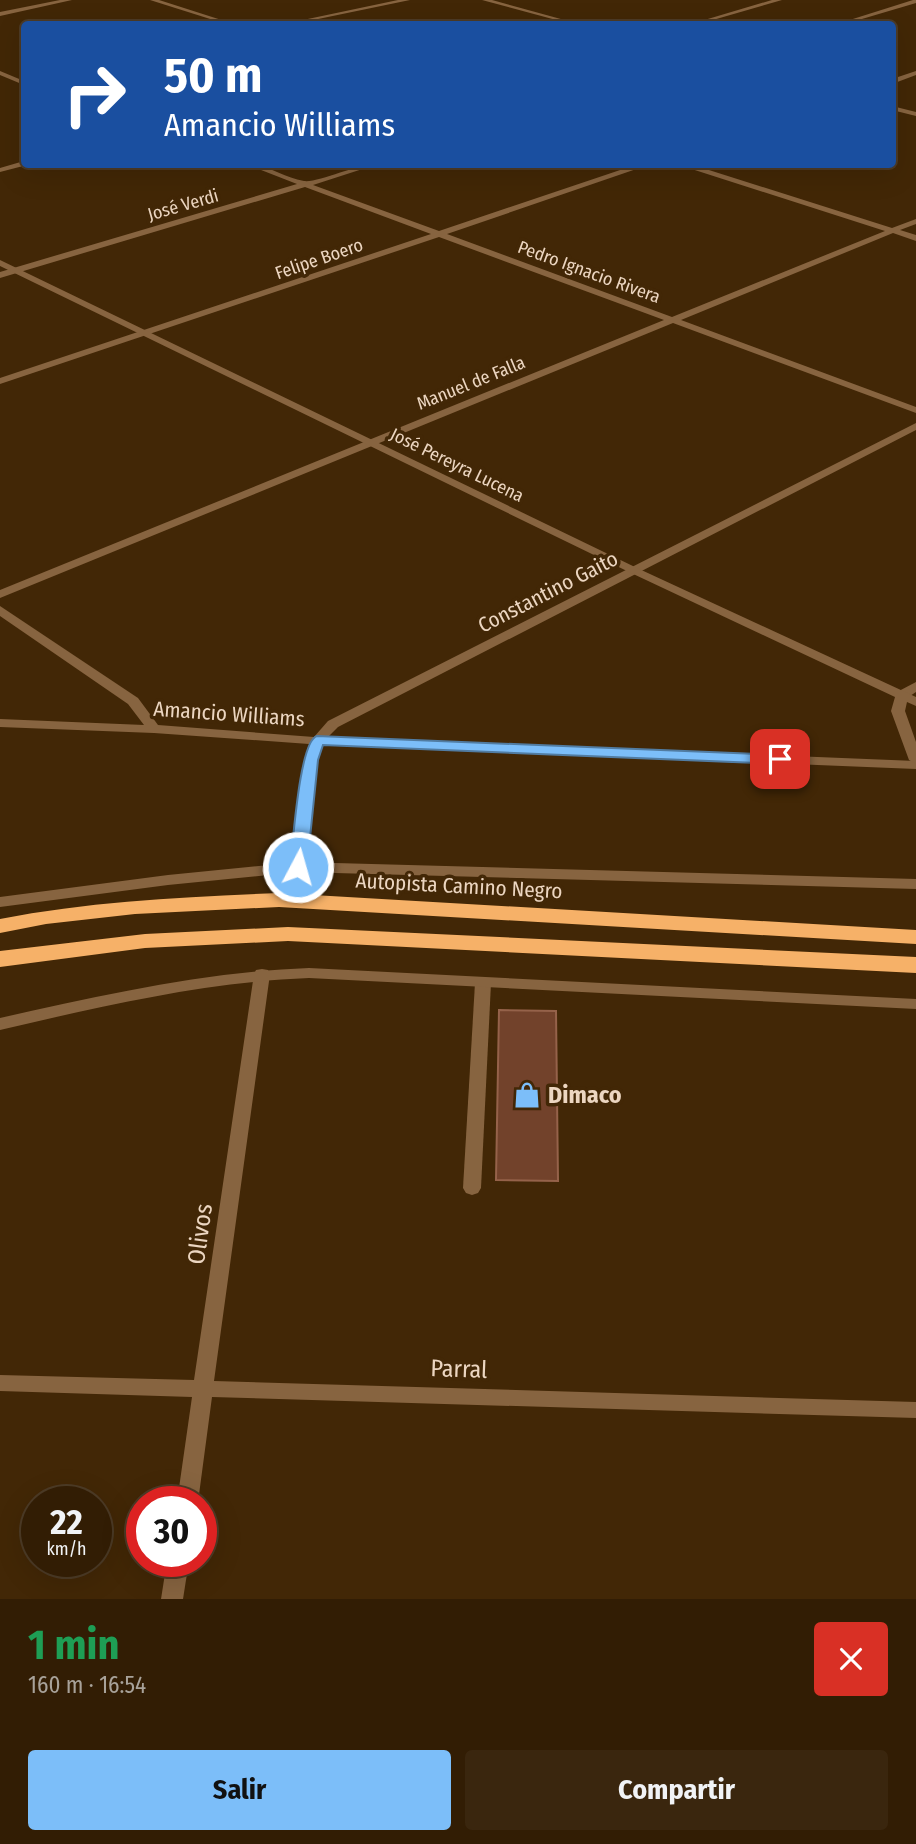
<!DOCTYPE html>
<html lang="es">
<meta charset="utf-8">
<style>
body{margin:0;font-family:"Fira Sans Condensed",sans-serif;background:#3a260e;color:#f1f3f6;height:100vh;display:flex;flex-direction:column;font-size:26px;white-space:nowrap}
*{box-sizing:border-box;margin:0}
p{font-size:23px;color:#a8a29a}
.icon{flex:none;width:38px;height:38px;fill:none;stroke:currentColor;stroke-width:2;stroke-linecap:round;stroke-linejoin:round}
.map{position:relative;height:1599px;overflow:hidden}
.drawer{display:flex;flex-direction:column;background:#321d04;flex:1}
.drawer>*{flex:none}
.banner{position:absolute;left:21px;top:21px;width:875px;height:147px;border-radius:7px;box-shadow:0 7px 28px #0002,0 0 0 2px #4d3b26;background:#1a4fa0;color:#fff;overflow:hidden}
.speed{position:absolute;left:21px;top:1486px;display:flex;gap:14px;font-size:35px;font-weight:700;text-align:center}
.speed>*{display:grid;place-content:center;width:91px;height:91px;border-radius:50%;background:#321d04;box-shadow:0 7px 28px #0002,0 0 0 2px #4d3b26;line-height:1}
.speed small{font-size:18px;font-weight:400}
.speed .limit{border:10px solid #d22;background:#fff;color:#111}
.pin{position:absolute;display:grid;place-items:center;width:60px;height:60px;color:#fff;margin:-30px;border-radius:14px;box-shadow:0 4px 10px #0006}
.me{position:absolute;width:77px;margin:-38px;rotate:6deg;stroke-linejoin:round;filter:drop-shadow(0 0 5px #0008)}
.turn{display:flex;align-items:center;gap:24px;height:147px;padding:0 28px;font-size:32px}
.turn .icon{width:91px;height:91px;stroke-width:2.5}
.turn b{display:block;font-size:49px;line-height:60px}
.round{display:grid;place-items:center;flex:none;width:74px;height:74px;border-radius:7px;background:#3a260e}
.headline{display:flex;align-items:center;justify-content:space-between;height:119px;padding:0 28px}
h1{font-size:42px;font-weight:700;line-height:52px;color:#1e9e55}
.primary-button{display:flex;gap:14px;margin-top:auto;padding:14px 28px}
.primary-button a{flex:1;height:80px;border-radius:7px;background:#7cbef9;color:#111;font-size:28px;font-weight:700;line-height:80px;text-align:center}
.primary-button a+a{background:#3a260e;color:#f1f3f6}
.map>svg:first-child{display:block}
.building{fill:#72422b;stroke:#95624a;stroke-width:2}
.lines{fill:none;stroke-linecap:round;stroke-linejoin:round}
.service{fill:#876440;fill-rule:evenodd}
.minor{fill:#876440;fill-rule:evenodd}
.tertiary{fill:#876440;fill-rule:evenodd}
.motorway{fill:#f6b168;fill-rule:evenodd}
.route{fill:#7cbef9;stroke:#517ca2;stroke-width:2}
.labels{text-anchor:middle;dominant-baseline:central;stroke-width:7;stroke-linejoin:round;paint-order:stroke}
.far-street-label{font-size:18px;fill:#ecd6c1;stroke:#422706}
.street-label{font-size:21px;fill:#ecd6c1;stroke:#422706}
.near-poi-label{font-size:24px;font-weight:bold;fill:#ecd6c1;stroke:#422706;text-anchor:start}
.near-street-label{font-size:24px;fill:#ecd6c1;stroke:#422706}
</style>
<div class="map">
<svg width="916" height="1599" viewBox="0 0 916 1599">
<rect width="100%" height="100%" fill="#422706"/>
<polygon class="building" points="499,1010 556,1011 558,1181 496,1180"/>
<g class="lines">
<polygon class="service" points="772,0 782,0 699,24 691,24"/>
<g class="minor">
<polygon points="60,0 72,0 0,16 0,12"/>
<polygon points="150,0 159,0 234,24 226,24"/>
<polygon points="398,0 410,0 294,24 284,24"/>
<polygon points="482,0 492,0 579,24 571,24"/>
<polygon points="913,0 916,0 916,3 845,24 837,24"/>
<polygon points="0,71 24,81 24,85 0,75"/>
<polygon points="916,71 916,75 892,84 892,79"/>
<polygon points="892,106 916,112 916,116 892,110"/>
<polygon points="24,161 24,164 27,165 0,172 0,168"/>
<path d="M246,164c22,0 37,14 58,17 14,2 52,-17 74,-17l-65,21 126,46 199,-67h13l-204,70 225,83 213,-86 -209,-67h14l202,64 24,-9v5l-16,6 16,5v6l-23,-8 -212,87 235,87v6l-243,-90 -673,275v-8l664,-270 -225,-83 -439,147v-6l431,-144 -126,-47 -305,91v-6l297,-88z"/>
<polygon points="916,423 916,430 338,727 328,737 916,761 916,769 322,745 318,760 305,867 298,872 291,867 304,760 309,744 154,733 0,727 0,719 144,725 128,704 0,616 0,606 138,698 158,725 314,737 328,721"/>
<polygon points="916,682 916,692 907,698 897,698 896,695 897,692"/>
<polygon points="262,969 268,970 270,974 214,1381 916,1402 916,1418 212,1397 198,1502 177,1502 192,1397 0,1391 0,1375 194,1380 254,974 256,970"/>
<polygon points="483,978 489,979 491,983 481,1188 478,1193 472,1195 466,1193 463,1188 475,983 477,979"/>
<polygon points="167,1561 189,1561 183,1599 161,1599"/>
</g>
<g class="tertiary">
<polygon points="0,260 637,568 916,697 916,706 907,702 905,711 916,742 916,764 909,760 891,711 895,697 629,572 0,266"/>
<polygon points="298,862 916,879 916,889 298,872 168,885 0,907 0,897 168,875"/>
<path d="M309,968l607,31v10l-607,-31c-105,4 -206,28 -309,52v-12c103,-23 204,-46 309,-50z"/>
</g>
<g class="motorway">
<path d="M279,893l637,37v14l-637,-37 -144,7 -89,10 -46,9v-14c92,-18 185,-22 279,-26z"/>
<polygon points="288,927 916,957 916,973 288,941 145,948 0,967 0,951 145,934"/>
</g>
</g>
<path class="route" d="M317,736l463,19 8,4 -8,5 -457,-19 -5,15 -11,107 -9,5 -8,-5c3,-21 9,-126 27,-131z"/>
<defs>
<g id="shop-bare" transform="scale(2.1)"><path d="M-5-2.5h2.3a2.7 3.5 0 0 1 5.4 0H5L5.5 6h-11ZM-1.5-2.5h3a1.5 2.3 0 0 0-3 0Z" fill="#7cbef9" stroke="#422706" stroke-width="2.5" paint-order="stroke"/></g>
</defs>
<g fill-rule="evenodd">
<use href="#shop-bare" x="527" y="1095"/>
</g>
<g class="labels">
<g class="far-street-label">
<text transform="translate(183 205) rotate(-16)">José Verdi</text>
<text transform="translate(319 259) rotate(-19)">Felipe Boero</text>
<text transform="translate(589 272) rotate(20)">Pedro Ignacio Rivera</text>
<text transform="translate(471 383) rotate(-22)">Manuel de Falla</text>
<text transform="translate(457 465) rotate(26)">José Pereyra Lucena</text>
</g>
<g class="street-label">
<text transform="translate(548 592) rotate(-27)">Constantino Gaito</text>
<text transform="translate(229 714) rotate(4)">Amancio Williams</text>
<text transform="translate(459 886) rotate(3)">Autopista Camino Negro</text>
</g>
<g class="near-poi-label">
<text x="548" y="1095">Dimaco</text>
</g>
<g class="near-street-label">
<text transform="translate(200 1234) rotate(-82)">Olivos</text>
<text transform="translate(459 1369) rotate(2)">Parral</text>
</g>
</g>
</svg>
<div class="speed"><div>22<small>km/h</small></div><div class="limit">30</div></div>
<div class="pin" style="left:780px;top:759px;background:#d93025"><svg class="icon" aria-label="arrive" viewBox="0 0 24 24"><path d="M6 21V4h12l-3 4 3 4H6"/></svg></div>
<svg class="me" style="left:298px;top:867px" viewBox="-20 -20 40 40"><circle r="17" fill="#7cbef9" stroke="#fff" stroke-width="3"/><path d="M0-11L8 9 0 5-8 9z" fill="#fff"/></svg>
<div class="banner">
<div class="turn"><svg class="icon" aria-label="right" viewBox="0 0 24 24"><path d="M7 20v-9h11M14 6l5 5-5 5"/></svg><div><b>50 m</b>Amancio Williams</div></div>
</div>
</div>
<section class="drawer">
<div class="headline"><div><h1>1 min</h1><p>160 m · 16:54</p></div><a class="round" style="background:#d93025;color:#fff"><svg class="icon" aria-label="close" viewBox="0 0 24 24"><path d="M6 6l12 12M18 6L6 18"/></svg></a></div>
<div class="primary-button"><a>Salir</a><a>Compartir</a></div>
</section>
